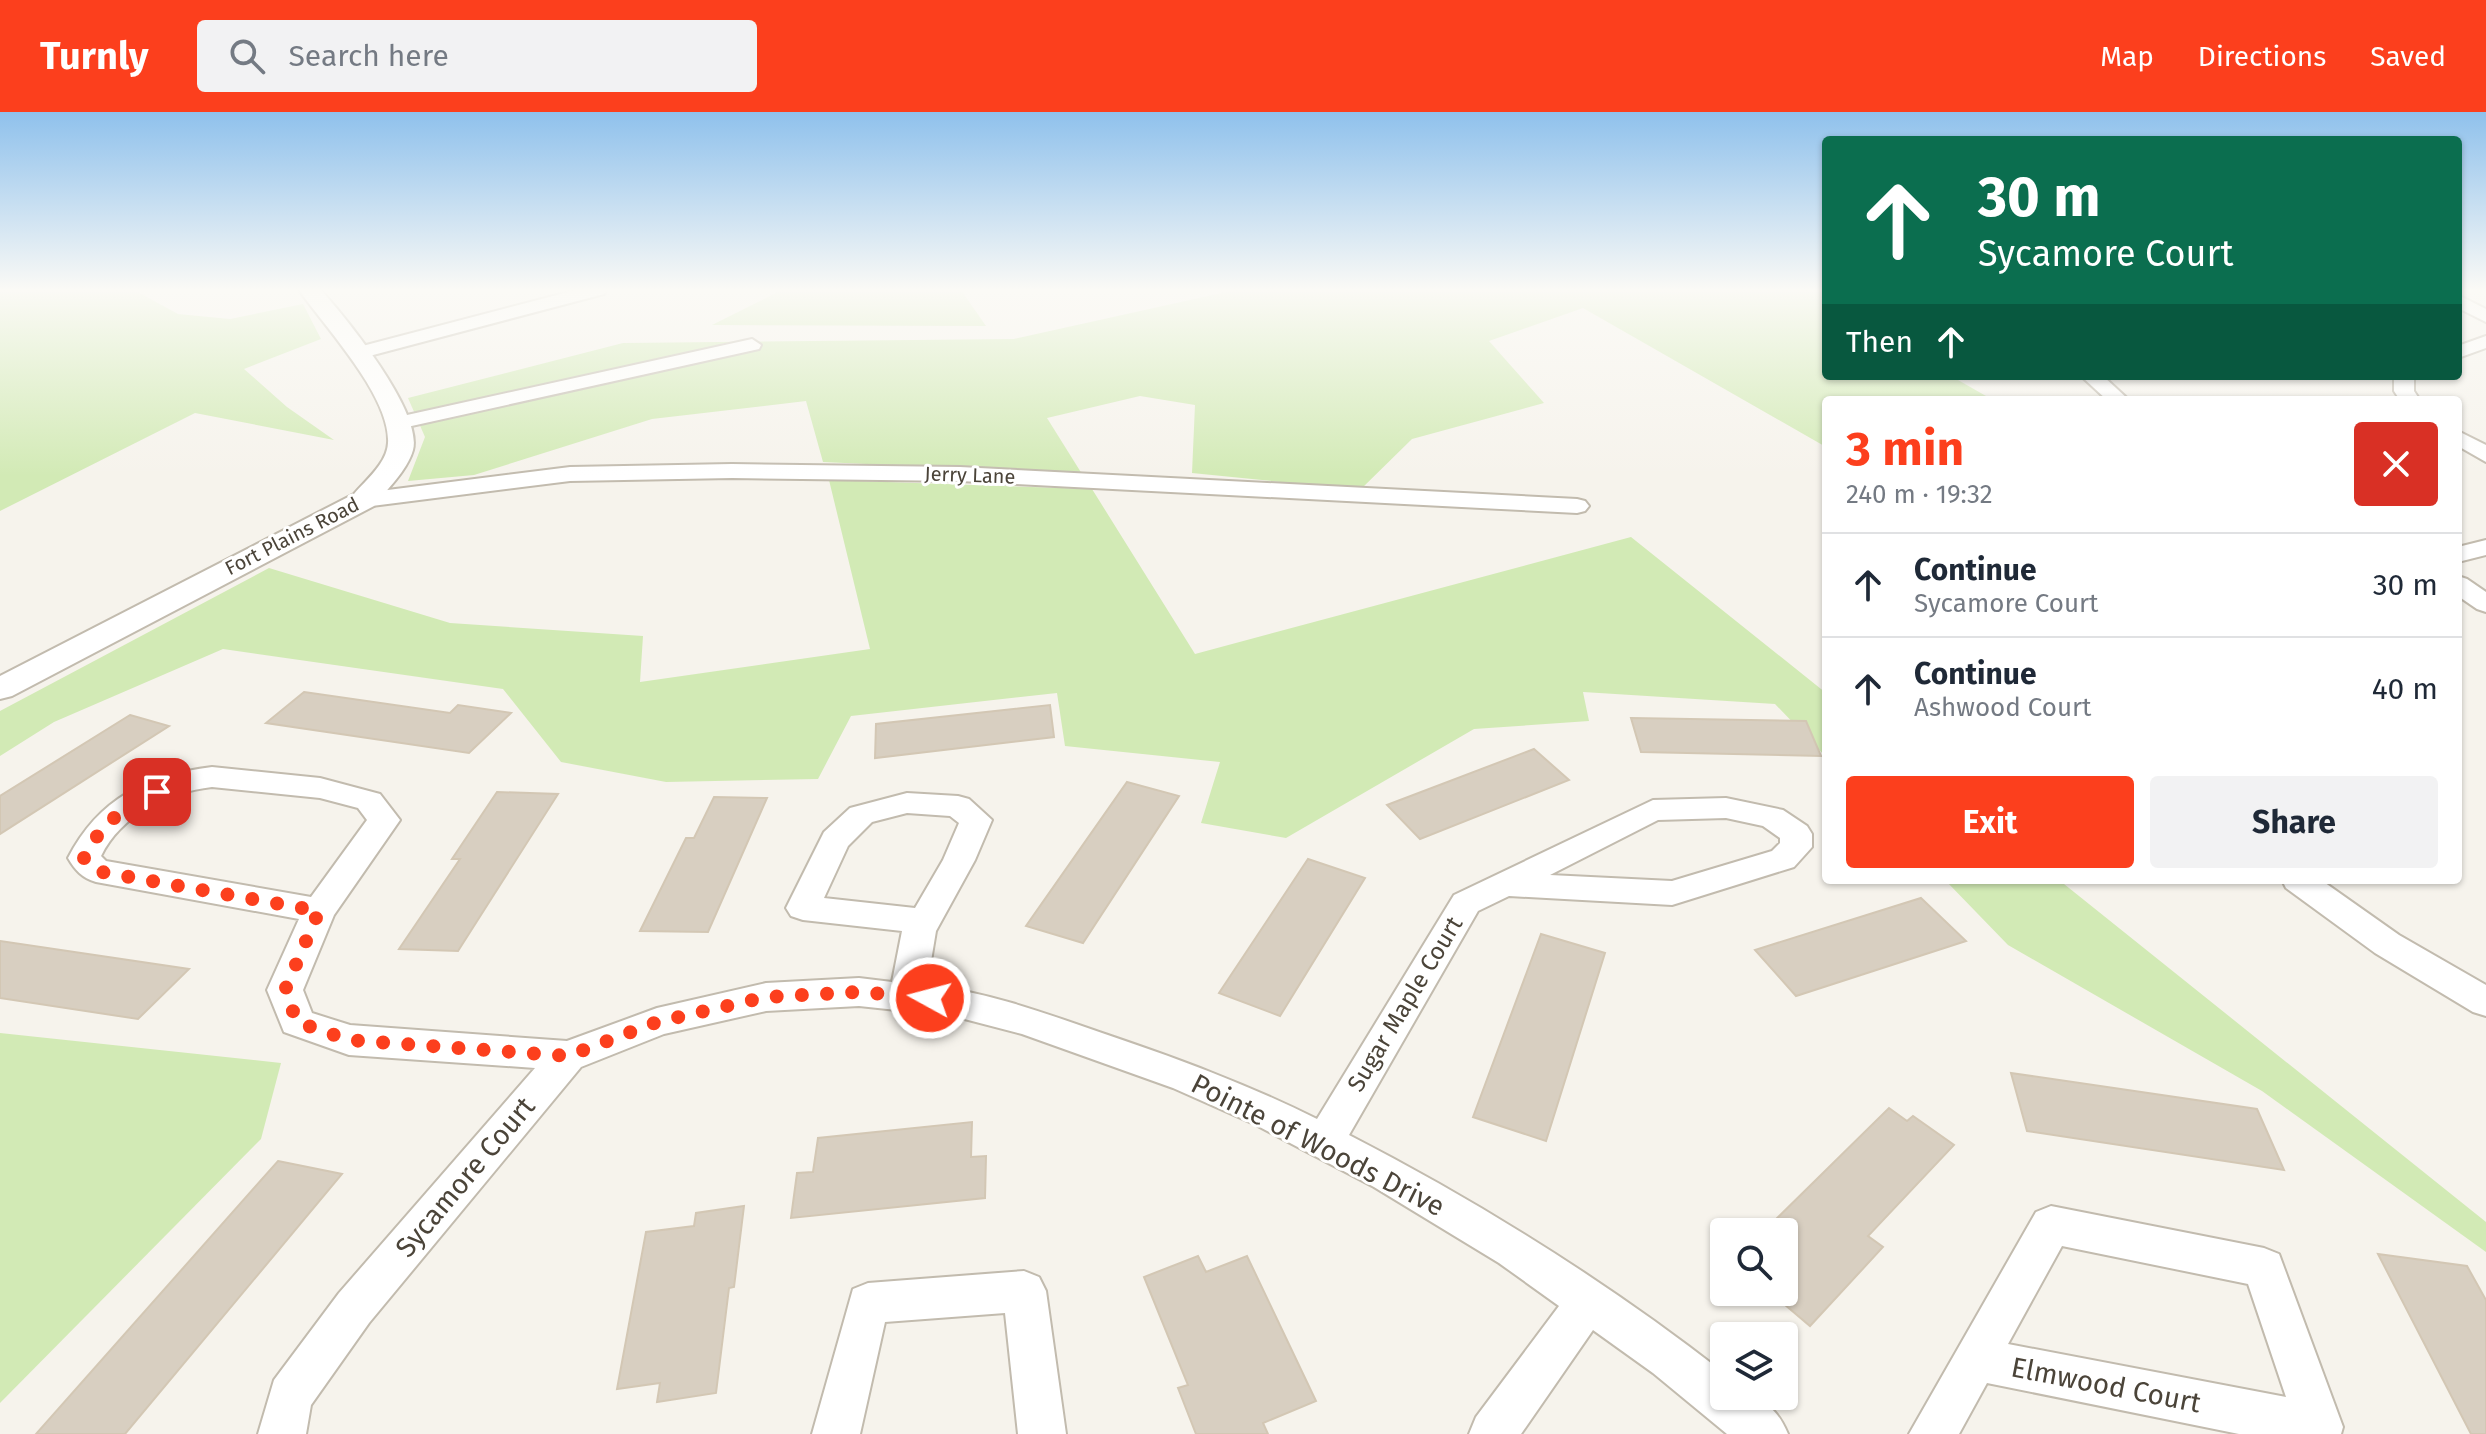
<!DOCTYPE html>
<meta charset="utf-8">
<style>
body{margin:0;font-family:"Fira Sans",sans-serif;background:#f2f2f3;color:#1f2937;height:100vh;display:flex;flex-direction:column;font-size:30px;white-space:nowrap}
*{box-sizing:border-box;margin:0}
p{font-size:26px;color:#747a83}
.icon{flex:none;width:44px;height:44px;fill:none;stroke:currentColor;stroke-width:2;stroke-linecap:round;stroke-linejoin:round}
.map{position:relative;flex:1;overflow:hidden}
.details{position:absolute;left:1822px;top:284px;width:640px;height:488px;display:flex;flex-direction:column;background:#fff;border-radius:8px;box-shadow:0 2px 6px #0004}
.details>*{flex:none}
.banner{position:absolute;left:1822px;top:24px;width:640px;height:244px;border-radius:8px;box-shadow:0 2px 6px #0004;background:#0b6e4f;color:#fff;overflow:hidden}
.tools{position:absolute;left:1710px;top:1106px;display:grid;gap:16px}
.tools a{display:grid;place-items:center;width:88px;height:88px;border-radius:8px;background:#fff;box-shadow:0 2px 6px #0004;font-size:40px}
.pin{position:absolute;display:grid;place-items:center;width:68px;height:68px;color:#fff;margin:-34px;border-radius:16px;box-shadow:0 4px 12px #0006}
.me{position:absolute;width:88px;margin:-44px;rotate:277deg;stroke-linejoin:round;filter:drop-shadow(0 0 6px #0008)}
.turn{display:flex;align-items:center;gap:28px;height:168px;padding:0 24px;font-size:36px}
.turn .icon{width:104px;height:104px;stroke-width:2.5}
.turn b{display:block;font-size:56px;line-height:68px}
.then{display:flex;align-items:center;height:76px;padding:0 24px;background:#0003;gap:16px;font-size:30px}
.round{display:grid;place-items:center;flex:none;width:84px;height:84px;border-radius:8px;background:#f2f2f3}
.summary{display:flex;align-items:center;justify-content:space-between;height:136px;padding:0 24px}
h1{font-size:48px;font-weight:700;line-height:60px;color:#fc3f1d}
.button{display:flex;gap:16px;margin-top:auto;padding:16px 24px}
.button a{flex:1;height:92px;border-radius:8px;background:#fc3f1d;color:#fff;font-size:32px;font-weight:700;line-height:92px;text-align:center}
.button a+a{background:#f2f2f3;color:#1f2937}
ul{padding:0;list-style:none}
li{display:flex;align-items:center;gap:24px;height:104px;padding:0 24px;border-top:2px solid #e0e1e3}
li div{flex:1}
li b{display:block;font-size:30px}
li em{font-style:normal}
header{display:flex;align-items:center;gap:48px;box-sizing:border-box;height:112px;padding:0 40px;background:#fc3f1d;color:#fff}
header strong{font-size:38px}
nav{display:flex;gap:44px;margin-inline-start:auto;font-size:28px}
.search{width:560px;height:72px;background:#f2f2f3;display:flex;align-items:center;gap:20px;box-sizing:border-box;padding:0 28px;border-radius:8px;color:#747a83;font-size:30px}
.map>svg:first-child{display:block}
.green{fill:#d2eab5}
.building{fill:#d8cfc1;stroke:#d3c7b4;stroke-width:2}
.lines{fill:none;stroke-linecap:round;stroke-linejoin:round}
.minor-casing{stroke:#c2bbae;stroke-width:4}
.tertiary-casing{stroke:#c2bbae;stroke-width:4}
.minor{fill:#fff;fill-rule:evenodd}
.tertiary{fill:#fff;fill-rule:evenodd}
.route{stroke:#fc3f1d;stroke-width:14;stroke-dasharray:0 25.2}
.labels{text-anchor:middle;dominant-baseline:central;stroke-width:6;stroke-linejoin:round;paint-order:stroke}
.far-street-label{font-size:20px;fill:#4b4439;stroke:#fff}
.street-label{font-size:24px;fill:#4b4439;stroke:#fff}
.near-street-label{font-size:28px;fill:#4b4439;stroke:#fff}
</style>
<header>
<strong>Turnly</strong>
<div class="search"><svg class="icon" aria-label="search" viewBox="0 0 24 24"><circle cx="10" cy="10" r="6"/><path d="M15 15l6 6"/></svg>Search here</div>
<nav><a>Map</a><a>Directions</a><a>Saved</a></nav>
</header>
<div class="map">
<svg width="2486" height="1322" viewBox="0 0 2486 1322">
<rect width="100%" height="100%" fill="#f6f3ec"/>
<g class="green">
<polygon points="0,178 134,178 178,202 230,207 303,192 321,227 244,257 287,295 334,328 195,301 0,399"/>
<polygon points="782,178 961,178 986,214 712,213"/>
<polygon points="1235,178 1826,178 1826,264 1951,264 1993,288 1826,288 1826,335 1583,196 1489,229 1544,291 1412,327 1360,378 1192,361 1195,293 1140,284 1047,306 1082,362 823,350 806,289 652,307 474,363 408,369 425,325 408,286 623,231 1014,227"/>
<polygon points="829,368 1092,377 1195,542 1631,425 1826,581 1826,645 1775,592 1583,580 1589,609 1474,617 1286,726 1201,711 1220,650 1065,634 1057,581 851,604 818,667 666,670 561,650 503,577 223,537 54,610 0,644 0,599 269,456 450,511 643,524 640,570 870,537"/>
<polygon points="1945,768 2059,768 2486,1110 2486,1140 2262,979 2008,833"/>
<polygon points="0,921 281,951 261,1027 0,1291"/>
</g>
<g class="building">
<polygon points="304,580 450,601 458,593 511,601 469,641 266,611"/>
<polygon points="1050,593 1054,625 875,646 876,612"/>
<polygon points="130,603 169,614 0,722 0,684"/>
<polygon points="1631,606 1806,609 1821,644 1641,640"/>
<polygon points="1534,637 1569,668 1420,727 1387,693"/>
<polygon points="1127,670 1179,684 1083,831 1026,814"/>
<polygon points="497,680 558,682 458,839 399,837 460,747 452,747"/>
<polygon points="714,685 767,686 708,820 640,819 686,726 694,726"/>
<polygon points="1308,747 1365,766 1280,904 1219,881"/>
<polygon points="1921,786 1966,829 1796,884 1755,838"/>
<polygon points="1541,822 1605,841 1546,1029 1473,1005"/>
<polygon points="0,829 189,857 138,907 0,886"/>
<polygon points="2011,961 2257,997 2284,1058 2027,1019"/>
<polygon points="1889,996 1907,1009 1913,1004 1954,1033 1868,1124 1883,1135 1810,1214 1784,1192 1784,1120 1763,1120"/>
<polygon points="972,1010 971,1045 986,1044 985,1086 791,1106 797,1061 813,1060 818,1026"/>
<polygon points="278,1049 342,1062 125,1322 36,1322"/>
<polygon points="744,1094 734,1175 729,1176 716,1281 657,1290 660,1271 617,1277 646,1120 694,1114 696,1101"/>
<polygon points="2378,1142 2467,1154 2486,1188 2486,1322 2471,1322"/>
<polygon points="1198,1144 1206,1160 1247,1144 1316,1289 1263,1311 1268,1322 1196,1322 1178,1276 1188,1273 1144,1165"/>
</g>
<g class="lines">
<g class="minor-casing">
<g id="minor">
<polygon points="576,178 606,178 604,182 358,247 348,241 351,237"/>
<polygon points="2458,183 2486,197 2486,210 2458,196"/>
<polygon points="2486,224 2486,236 2458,246 2458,234"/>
<polygon points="752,227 761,233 759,237 398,317 388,311 398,305"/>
<polygon points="2081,264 2103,264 2129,288 2107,288"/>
<polygon points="2394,264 2414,264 2414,279 2420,288 2400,288 2394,279"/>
<polygon points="2458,319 2486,333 2486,350 2458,334"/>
<polygon points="732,352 960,355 1577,387 1585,389 1589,394 1585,399 1577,401 960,369 732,366 570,369 364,395 356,393 353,388 356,383 364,381 570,355"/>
<polygon points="2486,428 2486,443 2458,450 2458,435"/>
<polygon points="2458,464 2467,467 2486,480 2486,500 2477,497 2458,484"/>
<path d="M212,655l108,11 60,16 20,26 -66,95 -31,75 9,23 38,12 217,16 90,-33 109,-25 93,-5 33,4 10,-51 -99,-11 -12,-4 -5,-8 38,-76 26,-24 57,-15 51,3 11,3 23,21 -17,40 -39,71 -9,54c60,7 118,28 175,48 74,25 145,51 215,86l137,-224 199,-95 73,-2 57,12 24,16 5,8v13l-18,20 -122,38 -163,-9 -31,15 -129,224c132,68 258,147 375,238v23c33,0 50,5 64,38h-61l-74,-61 -60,-43 -72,104h-52l7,-17 83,-111 -60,-43 -125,-76 -120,-63 -81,-36 -151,-54 -69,-18 -94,-10 -93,5 -102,23 -83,33 -212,256 -58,82 -5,29h-48l16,-54 65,-87 196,-225 -186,-13 -65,-23 -17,-42 32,-71 -203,-37c-14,-4 -21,-12 -28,-24 31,-60 79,-83 144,-91zM212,675l108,11 38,10 9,12 -56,77 -205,-36 -5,-5c20,-41 67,-64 111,-69zM907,701l43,3 9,7 -16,37 -28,48 -91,-10 24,-52 24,-24zM1726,706l37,8 17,12v5l-8,8 -100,30 -122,-6 108,-55z"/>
<polygon points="2282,768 2321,768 2399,823 2486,873 2486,904 2473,900 2375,841 2286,776"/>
<path d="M2051,1094l213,42 15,6 64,173 -2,7h-102l-252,-51 -28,51h-50l127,-222zM2062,1134l186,38 38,113 -278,-53z"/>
<polygon points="1024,1159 1039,1165 1046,1179 1066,1322 1018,1322 1005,1201 885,1210 860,1322 812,1322 853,1177 868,1171"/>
</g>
</g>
<g class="tertiary-casing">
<path id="tertiary" d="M299,178h22c25,28 102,122 92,160 -6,21 -26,39 -39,56l-362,190 -12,3v-23l354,-182c12,-14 33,-31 34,-51 3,-46 -63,-116 -89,-153z"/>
</g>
<use href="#minor" class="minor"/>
<use href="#tertiary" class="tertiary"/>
</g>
<linearGradient id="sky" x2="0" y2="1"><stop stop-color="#8fc1ec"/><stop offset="0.49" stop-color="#fbfaf6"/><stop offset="1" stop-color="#fbfaf6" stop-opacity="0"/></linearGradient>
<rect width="2486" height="364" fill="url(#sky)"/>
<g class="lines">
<path class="route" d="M157,680c-34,15 -57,33 -73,66l12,13 223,40 -34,79 12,32 52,18 219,16 89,-34 109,-25 93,-5 71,6"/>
</g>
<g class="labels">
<g class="far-street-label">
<text transform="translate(970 363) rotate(2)">Jerry Lane</text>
<text transform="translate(292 424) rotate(-27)">Fort Plains Road</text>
</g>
<g class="street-label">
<text transform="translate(1405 892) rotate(-59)">Sugar Maple Court</text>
</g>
<g class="near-street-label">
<text transform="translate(1318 1033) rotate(27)">Pointe of Woods Drive</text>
<text transform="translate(465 1065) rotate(-50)">Sycamore Court</text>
<text transform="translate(2106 1273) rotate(11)">Elmwood Court</text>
</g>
</g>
</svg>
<div class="tools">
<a><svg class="icon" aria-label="search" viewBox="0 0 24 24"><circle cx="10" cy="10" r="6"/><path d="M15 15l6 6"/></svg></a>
<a><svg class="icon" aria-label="layers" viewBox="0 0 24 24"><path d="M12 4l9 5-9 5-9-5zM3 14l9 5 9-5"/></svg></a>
</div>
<div class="pin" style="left:157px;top:680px;background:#d93025"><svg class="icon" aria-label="arrive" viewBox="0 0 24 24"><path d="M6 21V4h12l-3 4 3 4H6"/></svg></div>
<svg class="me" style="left:930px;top:886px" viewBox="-20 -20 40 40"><circle r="17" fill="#fc3f1d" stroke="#fff" stroke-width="3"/><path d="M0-11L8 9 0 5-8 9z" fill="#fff"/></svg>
<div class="banner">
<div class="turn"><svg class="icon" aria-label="ahead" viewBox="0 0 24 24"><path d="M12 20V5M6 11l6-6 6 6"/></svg><div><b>30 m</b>Sycamore Court</div></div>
<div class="then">Then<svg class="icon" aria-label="ahead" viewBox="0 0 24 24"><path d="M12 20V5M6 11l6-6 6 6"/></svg></div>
</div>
<section class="details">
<div class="summary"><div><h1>3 min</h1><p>240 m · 19:32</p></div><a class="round" style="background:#d93025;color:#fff"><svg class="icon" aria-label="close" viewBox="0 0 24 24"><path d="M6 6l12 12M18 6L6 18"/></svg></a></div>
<ul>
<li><svg class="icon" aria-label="ahead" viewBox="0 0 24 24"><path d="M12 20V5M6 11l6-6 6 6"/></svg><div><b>Continue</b><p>Sycamore Court</p></div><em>30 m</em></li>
<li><svg class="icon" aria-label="ahead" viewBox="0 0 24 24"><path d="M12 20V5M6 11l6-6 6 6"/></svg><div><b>Continue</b><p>Ashwood Court</p></div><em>40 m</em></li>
</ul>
<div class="button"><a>Exit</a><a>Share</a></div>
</section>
</div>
